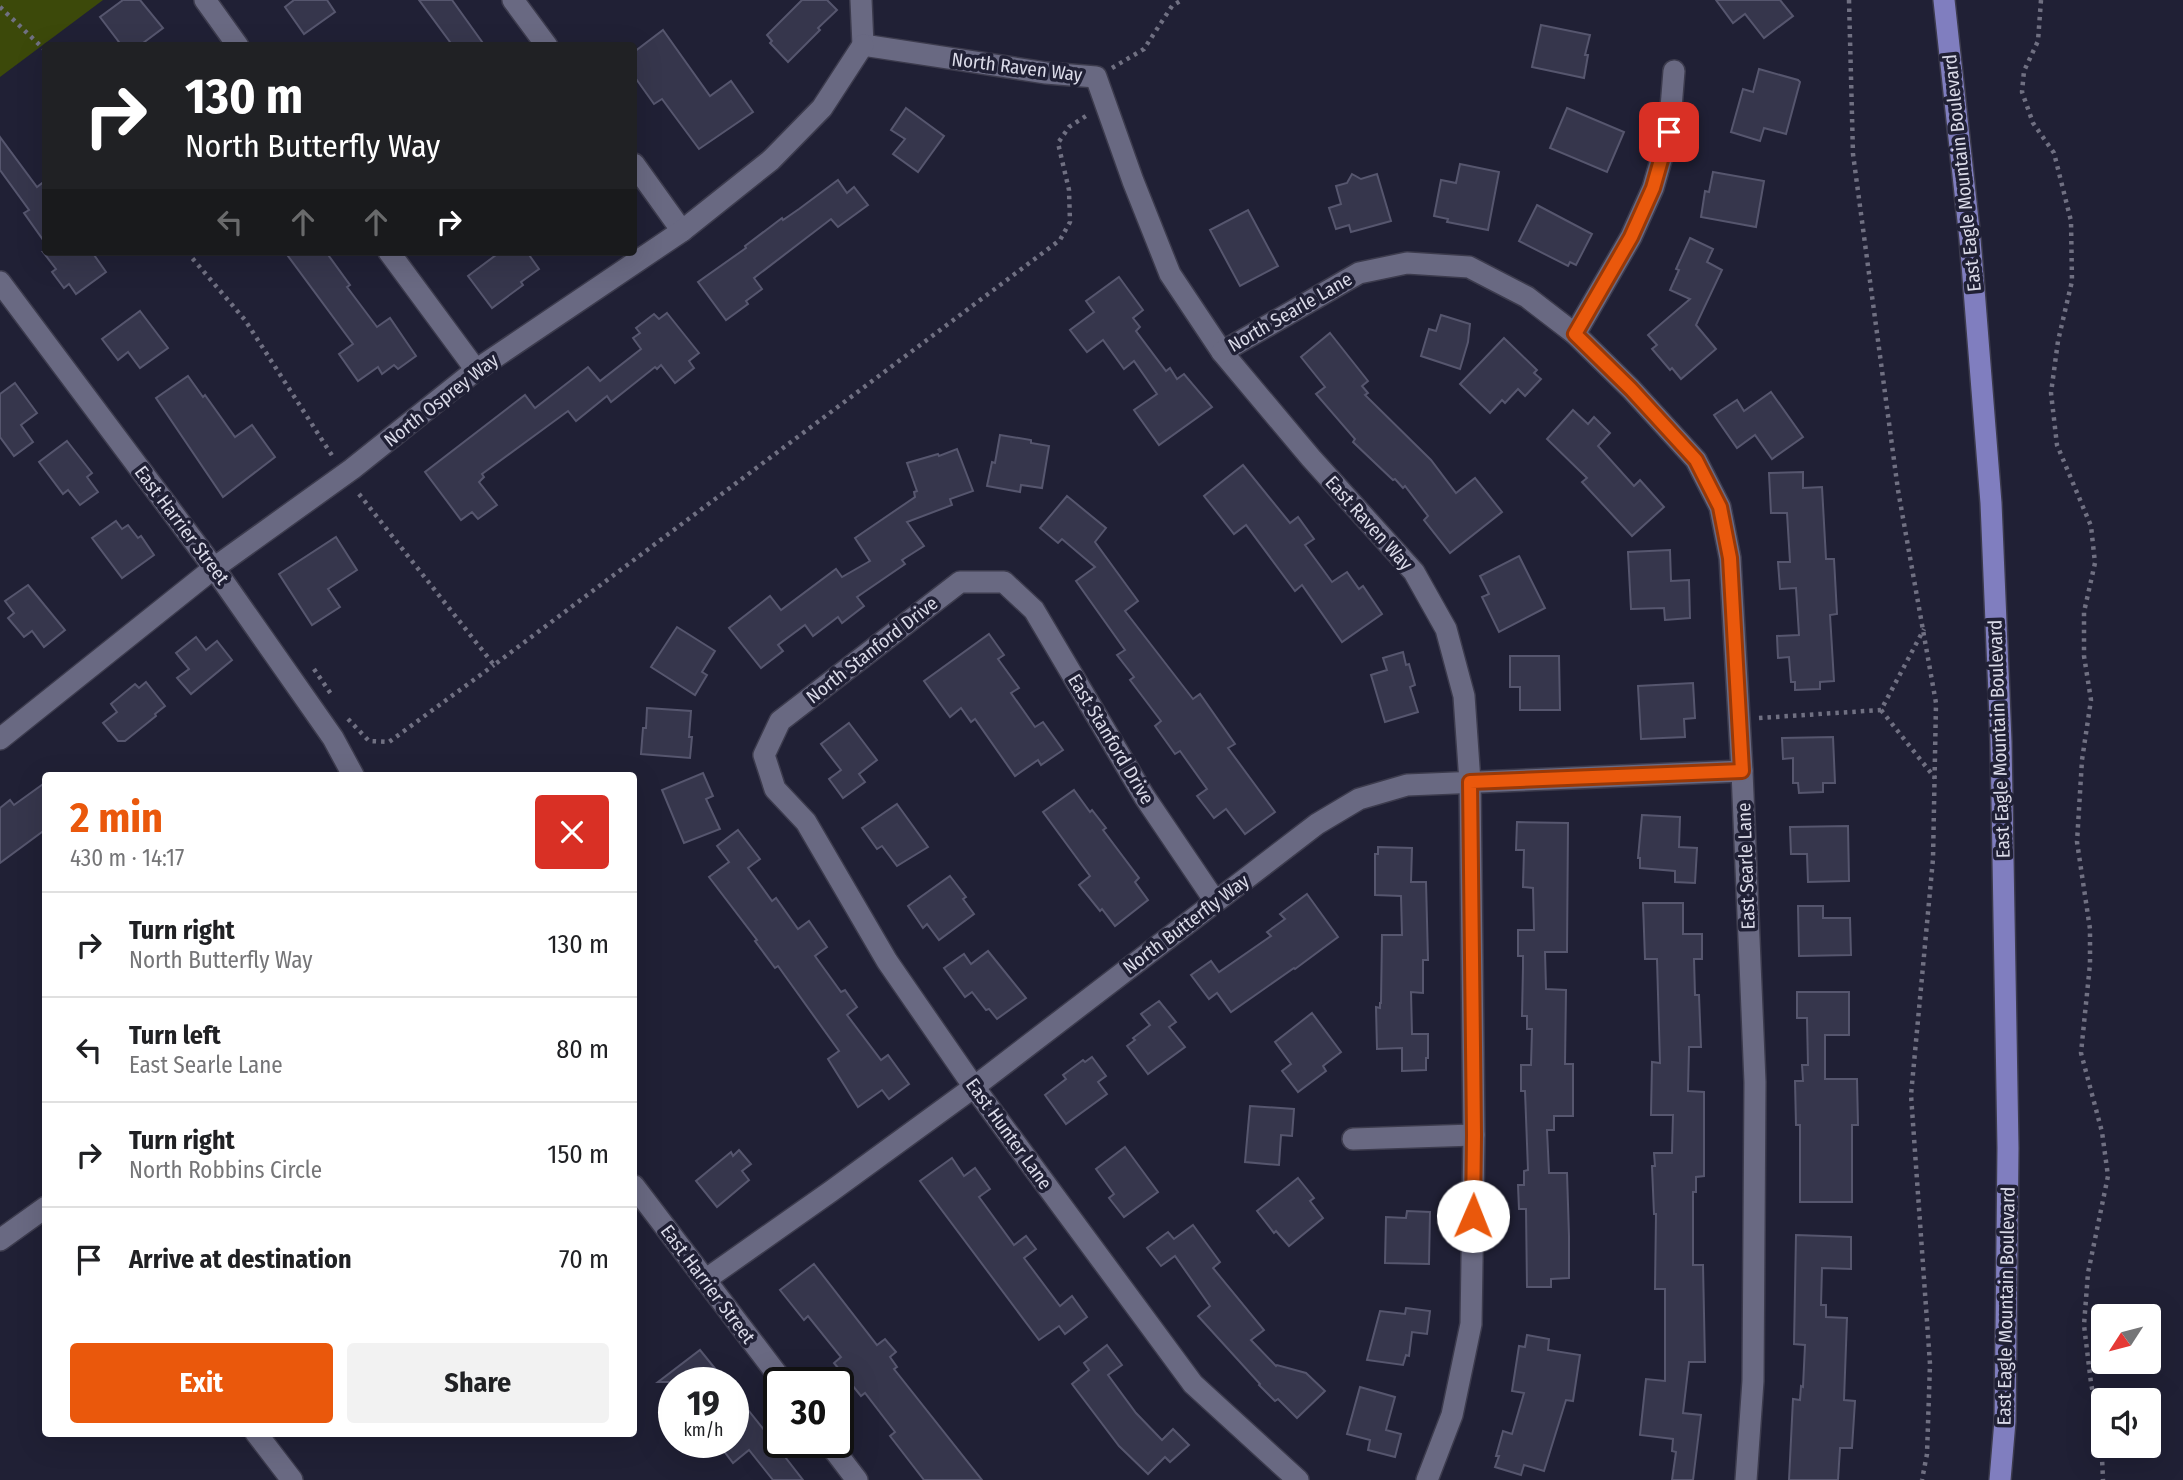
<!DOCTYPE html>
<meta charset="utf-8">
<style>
body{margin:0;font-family:"Fira Sans Condensed",sans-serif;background:#f2f2f2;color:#202124;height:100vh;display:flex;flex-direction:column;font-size:26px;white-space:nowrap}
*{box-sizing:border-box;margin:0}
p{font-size:23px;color:#757577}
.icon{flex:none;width:38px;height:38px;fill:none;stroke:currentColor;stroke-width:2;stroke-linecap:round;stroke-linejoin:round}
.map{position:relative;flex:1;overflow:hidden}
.drawer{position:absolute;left:42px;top:772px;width:595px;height:665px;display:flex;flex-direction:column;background:#fff;border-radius:7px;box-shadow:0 7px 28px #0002}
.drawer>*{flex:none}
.guide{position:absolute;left:42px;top:42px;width:595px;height:214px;border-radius:7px;box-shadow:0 7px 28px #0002;background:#202124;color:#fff;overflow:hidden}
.needle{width:46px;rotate:234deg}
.tools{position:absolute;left:2091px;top:1304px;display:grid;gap:14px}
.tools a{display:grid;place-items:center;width:70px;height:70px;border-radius:7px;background:#fff;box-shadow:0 7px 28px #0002;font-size:35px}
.speed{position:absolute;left:658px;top:1367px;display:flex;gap:14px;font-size:35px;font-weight:700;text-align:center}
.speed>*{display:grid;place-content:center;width:91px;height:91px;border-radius:50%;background:#fff;box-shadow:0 7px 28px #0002;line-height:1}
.speed small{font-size:18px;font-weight:400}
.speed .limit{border:4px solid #111;border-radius:10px;background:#fff;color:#111}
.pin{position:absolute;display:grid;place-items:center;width:60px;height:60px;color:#fff;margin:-30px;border-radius:14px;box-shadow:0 4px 10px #0006}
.me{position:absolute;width:77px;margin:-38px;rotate:1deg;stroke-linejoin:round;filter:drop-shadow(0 0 5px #0008)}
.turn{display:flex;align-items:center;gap:24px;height:147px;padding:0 28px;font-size:32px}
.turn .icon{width:91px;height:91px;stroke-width:2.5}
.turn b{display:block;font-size:49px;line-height:60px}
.lanes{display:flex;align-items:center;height:66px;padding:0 28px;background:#0003;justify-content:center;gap:35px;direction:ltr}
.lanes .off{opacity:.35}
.round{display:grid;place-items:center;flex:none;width:74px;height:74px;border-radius:7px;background:#f2f2f2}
.summary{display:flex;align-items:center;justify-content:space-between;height:119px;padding:0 28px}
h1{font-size:42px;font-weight:700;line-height:52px;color:#ea580c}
.cta{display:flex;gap:14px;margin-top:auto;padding:14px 28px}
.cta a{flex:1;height:80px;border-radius:7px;background:#ea580c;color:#fff;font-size:28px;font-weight:700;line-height:80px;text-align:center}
.cta a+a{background:#f2f2f2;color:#202124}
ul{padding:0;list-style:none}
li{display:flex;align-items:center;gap:21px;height:105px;padding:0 28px;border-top:2px solid #e0e0e0}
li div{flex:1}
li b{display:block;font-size:26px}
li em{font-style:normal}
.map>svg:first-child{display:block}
.green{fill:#3c490a}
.building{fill:#36364c;stroke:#56566e;stroke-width:2}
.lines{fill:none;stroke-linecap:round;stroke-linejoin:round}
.minor-casing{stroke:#3c3b4d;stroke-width:24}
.major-casing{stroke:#3c3b4d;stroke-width:24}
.path{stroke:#707082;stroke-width:4.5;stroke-dasharray:3.5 5;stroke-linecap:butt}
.minor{stroke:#696982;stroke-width:21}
.major{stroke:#807ebf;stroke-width:21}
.route-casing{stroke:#983908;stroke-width:18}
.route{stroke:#ea580c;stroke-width:12}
.labels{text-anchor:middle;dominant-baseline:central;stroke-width:7;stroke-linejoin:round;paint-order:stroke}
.street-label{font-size:19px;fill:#dadae8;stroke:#202035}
</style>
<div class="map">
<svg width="2183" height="1480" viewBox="0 0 2183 1480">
<rect width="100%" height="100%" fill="#202035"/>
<polygon class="green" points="0,0 103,0 0,77"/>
<g class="building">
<polygon points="123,0 140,0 163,28 139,46 122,46 100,17"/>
<polygon points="294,0 327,0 335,12 304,34 285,7"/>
<polygon points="419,0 452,0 485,46 453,46"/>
<polygon points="802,0 827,0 837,10 818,28 820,30 788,62 770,43 772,41 767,35"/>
<polygon points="1716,0 1780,0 1793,16 1764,38 1745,14 1733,23"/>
<polygon points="1541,25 1590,35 1585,55 1588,55 1584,78 1532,67"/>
<polygon points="663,30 710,96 731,81 753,112 699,149 662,99 654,104 634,76 634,52"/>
<polygon points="1759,69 1798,80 1800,82 1786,134 1764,128 1760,141 1731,132 1743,89 1753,92"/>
<polygon points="906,108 944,136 918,172 893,154 905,139 891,130"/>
<polygon points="1567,108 1624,132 1607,172 1550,148"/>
<polygon points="0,137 37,187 46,180 46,244 24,213 29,210 0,170"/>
<polygon points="1460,164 1499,172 1488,230 1447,222 1448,219 1434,216 1441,180 1456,183"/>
<polygon points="1713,172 1764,181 1756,227 1701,217 1705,191 1709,192"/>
<polygon points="1352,174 1361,179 1377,174 1391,221 1351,232 1349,225 1336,229 1329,208 1341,204 1336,186 1347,183"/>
<polygon points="838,180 847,193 854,187 868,205 838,227 831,219 754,278 762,289 746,301 748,304 726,320 698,282 746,248 745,246 782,218 783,220 799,209"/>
<polygon points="1537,205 1592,234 1576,265 1570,262 1568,266 1519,241"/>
<polygon points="1248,210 1278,266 1240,286 1210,230"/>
<polygon points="1690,238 1713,249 1707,262 1722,270 1696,325 1716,349 1681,379 1672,368 1670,370 1652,349 1657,345 1648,335 1690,299 1670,290 1679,270 1676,269"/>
<polygon points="43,252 92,252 106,272 76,294 69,284 64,288 52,272 56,269"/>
<polygon points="285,252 326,252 350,285 347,287 377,327 390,318 416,356 398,369 394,365 382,374 378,367 358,381 339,354 353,344"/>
<polygon points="500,252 527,252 539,269 521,282 523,285 492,308 468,276"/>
<polygon points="1119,277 1143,310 1133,318 1140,327 1136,331 1166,371 1170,368 1177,379 1184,374 1212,407 1159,445 1134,410 1157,394 1134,361 1124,369 1103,340 1087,352 1070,330 1094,312 1086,301"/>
<polygon points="140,311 168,348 140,368 128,352 118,360 102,339"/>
<polygon points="667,313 699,353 689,361 694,368 675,383 661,365 657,369 655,367 611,402 607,396 576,421 568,411 482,474 484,477 479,482 497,505 478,519 472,512 461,520 425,472 525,395 535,408 588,367 600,381 641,349 633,338 640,333 636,328 654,314 659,319"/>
<polygon points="1441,315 1470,324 1468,342 1460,369 1421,356 1429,329 1436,331"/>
<polygon points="1330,333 1368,381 1362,386 1368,393 1365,395 1431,460 1456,493 1475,478 1502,512 1450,553 1424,520 1428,516 1405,486 1403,488 1395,479 1393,480 1353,442 1355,439 1316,394 1325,387 1301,357"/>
<polygon points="1504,338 1537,370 1534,373 1541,379 1525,396 1518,389 1505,403 1502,400 1490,413 1460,384"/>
<polygon points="188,376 203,397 205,395 235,437 252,425 275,457 223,497 156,398"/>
<polygon points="15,383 37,413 21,425 33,442 14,456 0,437 0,394"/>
<polygon points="1771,392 1803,437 1772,459 1755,435 1737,448 1714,415 1737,400 1744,411"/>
<polygon points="1573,410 1588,424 1594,417 1610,433 1598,446 1634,486 1640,480 1664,507 1632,536 1582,482 1587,478 1547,439"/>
<polygon points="1000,435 1031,440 1031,443 1049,446 1042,488 1021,485 1020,492 987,486 992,462 995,463"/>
<polygon points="67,441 92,473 87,477 98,492 80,505 68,490 63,494 39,462"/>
<polygon points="957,449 973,491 950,499 952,505 907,522 924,546 902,560 905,564 857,597 864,606 842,623 838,617 813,636 805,625 778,645 783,651 761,668 729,628 770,596 781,610 836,569 842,577 870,561 855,538 915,497 914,492 917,491 907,463 938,454 939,456"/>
<polygon points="1243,465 1290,523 1298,517 1314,539 1305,545 1332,582 1347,572 1359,589 1363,586 1382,614 1342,642 1302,585 1295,591 1246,525 1234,534 1204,496"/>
<polygon points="1803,472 1803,488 1822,487 1826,559 1834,559 1837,614 1830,615 1834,681 1820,682 1820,689 1795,690 1795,682 1791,682 1789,657 1778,658 1777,636 1799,635 1796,588 1780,589 1778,562 1790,562 1787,513 1771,513 1769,473"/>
<polygon points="1067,496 1106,528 1095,542 1138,601 1125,611 1193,699 1200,694 1235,744 1228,748 1275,812 1245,834 1226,809 1214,818 1197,796 1207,789 1180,751 1175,754 1155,726 1161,721 1130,680 1134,677 1117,655 1125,650 1076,581 1095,567 1062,539 1058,543 1040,528"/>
<polygon points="116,521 122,529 128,525 138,538 141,536 154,555 122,578 92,538"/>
<polygon points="336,537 357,570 328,589 340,607 312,625 279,574"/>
<polygon points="1670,550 1671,581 1689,580 1690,618 1665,620 1664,608 1631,609 1628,552"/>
<polygon points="1519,556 1545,608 1499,632 1482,597 1489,594 1480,576"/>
<polygon points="28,585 65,630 44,647 32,631 24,637 8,618 14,613 5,601"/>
<polygon points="677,627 715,651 702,672 707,675 695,695 651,667"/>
<polygon points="989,634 1004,655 998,659 1019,688 1011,693 1035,727 1043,722 1063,750 1041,765 1038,760 1015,776 975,719 971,722 961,708 950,717 924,681"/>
<polygon points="196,637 206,650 217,641 232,660 191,694 177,678 189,669 176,653"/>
<polygon points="1403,652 1406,665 1409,664 1415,685 1410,687 1418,712 1385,722 1371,675 1387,670 1383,658"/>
<polygon points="1510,656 1559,656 1560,710 1520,710 1520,687 1510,687"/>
<polygon points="146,682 165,706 155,714 156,716 125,741 118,741 103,723 117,712 111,704 135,684 139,688"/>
<polygon points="1693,683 1695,718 1684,719 1685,737 1641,739 1638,686"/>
<polygon points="647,708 691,711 689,737 692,737 690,758 641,754 643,728 646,728"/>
<polygon points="849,723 877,760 859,774 865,782 843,798 829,779 841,770 821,744"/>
<polygon points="1833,737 1835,783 1823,783 1823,792 1799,793 1798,783 1793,783 1793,758 1783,759 1782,738"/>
<polygon points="703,773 713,796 706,799 720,829 684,843 662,790"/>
<polygon points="46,782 46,829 0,863 0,808 10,800 14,805"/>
<polygon points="1074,790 1090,812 1092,810 1106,828 1103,830 1139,878 1135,882 1148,900 1115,926 1102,909 1100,911 1079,885 1090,876 1043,812"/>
<polygon points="897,804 928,847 897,866 882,846 877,849 862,828"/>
<polygon points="1642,815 1680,817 1679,847 1697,848 1695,883 1675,882 1675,871 1640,868 1640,858 1638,858"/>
<polygon points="1517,822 1568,823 1567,952 1545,952 1546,989 1566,990 1565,1064 1573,1064 1573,1116 1554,1116 1554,1130 1547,1130 1549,1173 1567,1173 1569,1236 1569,1278 1551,1279 1551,1287 1527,1287 1526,1209 1519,1209 1518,1185 1524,1185 1524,1171 1528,1170 1525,1091 1521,1091 1521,1065 1531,1065 1532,1029 1527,1029 1527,1016 1522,1016 1523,967 1523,956 1518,956 1518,930 1534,930 1533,888 1523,887 1524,850 1516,850"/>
<polygon points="1848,826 1849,881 1808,882 1807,854 1791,854 1790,827"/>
<polygon points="738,830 760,859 748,868 772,901 776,898 798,929 809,921 827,947 815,956 841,992 845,990 857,1007 847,1015 881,1060 888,1055 909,1084 889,1099 882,1090 858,1107 828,1059 839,1051 778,966 775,968 755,941 757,940 709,877 729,862 717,846"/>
<polygon points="1378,847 1412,848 1411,882 1426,882 1428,960 1423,960 1423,993 1411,992 1412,1034 1428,1034 1428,1058 1426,1058 1426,1070 1402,1071 1402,1048 1377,1049 1376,1007 1380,1008 1380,1003 1381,1003 1382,935 1402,935 1401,896 1375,895 1375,854 1378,854"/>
<polygon points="950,876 966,897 963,899 974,914 939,940 927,924 923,928 908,906"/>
<polygon points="1307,894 1338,937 1295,969 1294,968 1231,1012 1217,993 1209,999 1191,975 1211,961 1219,972 1271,936 1267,932 1285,919 1280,914"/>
<polygon points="1643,903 1683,903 1683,934 1702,934 1702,959 1694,959 1695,995 1699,995 1701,1047 1689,1047 1688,1091 1704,1092 1704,1176 1696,1177 1696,1192 1693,1192 1693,1265 1703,1265 1705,1362 1689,1362 1683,1413 1701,1415 1693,1480 1672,1480 1676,1452 1672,1451 1673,1439 1640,1435 1646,1379 1665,1381 1665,1289 1655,1289 1656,1214 1654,1214 1652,1166 1655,1166 1654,1153 1672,1153 1673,1115 1651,1115 1652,1062 1660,1063 1657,959 1645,959"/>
<polygon points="1798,906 1823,906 1823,918 1850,918 1851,955 1799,956"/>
<polygon points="988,951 1026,998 997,1019 989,1009 986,1010 972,992 965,997 944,968 964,954 971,964"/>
<polygon points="1797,992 1849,992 1849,1035 1825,1035 1825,1079 1857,1079 1858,1125 1852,1125 1852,1202 1800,1202 1800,1125 1796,1125 1795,1081 1803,1081 1802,1065 1808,1065 1807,1018 1797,1018"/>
<polygon points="1159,1001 1176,1022 1169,1027 1185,1047 1148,1074 1127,1046 1135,1040 1133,1038 1150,1025 1141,1014"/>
<polygon points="1312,1013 1341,1052 1323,1066 1326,1071 1298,1092 1282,1071 1291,1064 1275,1042"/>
<polygon points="1092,1057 1106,1076 1098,1082 1107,1094 1066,1124 1045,1095 1066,1079 1063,1075 1083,1060 1085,1062"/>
<polygon points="1250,1106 1294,1109 1292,1136 1281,1135 1279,1165 1245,1162"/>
<polygon points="1125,1147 1158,1192 1124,1217 1109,1198 1114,1194 1096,1169"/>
<polygon points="739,1150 751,1164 742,1171 749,1180 717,1207 696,1181 731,1152 733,1156"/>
<polygon points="952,1158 964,1176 975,1168 990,1189 979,1197 1014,1245 1026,1236 1036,1249 1024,1258 1060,1306 1072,1296 1087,1317 1065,1334 1059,1326 1039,1340 920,1181"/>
<polygon points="1298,1178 1314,1198 1310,1201 1323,1218 1289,1246 1276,1231 1274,1233 1257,1211"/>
<polygon points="1407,1211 1430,1212 1429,1264 1385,1263 1386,1217 1406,1218"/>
<polygon points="1193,1225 1220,1262 1213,1268 1264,1330 1251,1340 1276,1366 1277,1365 1306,1373 1325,1391 1297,1418 1278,1399 1275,1401 1259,1385 1260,1384 1198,1316 1210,1306 1175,1256 1161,1266 1147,1248 1168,1232 1174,1239"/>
<polygon points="1796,1235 1851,1237 1851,1269 1822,1268 1821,1305 1826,1305 1826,1317 1847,1318 1844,1400 1855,1401 1852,1448 1840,1448 1838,1480 1789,1480 1793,1399 1800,1400 1801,1386 1803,1387 1805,1345 1794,1344"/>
<polygon points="814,1264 877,1345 885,1339 896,1352 890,1357 897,1367 894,1369 982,1480 924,1480 890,1436 895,1432 865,1393 861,1396 834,1363 841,1357 808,1316 804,1320 780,1290"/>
<polygon points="1406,1308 1430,1311 1427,1334 1412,1332 1409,1356 1406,1355 1403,1365 1367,1360 1380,1311 1405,1314"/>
<polygon points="1527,1335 1549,1339 1548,1350 1580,1355 1573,1401 1566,1400 1544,1471 1524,1465 1521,1475 1495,1467 1499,1456 1496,1456 1503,1431 1512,1434 1524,1393 1512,1391 1519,1346 1525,1347"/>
<polygon points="1107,1345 1122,1365 1108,1375 1136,1413 1162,1440 1173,1429 1189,1445 1170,1462 1165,1457 1148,1474 1119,1446 1072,1384 1089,1370 1084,1363"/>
<polygon points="700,1350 726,1382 658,1382"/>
<polygon points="1360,1387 1395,1397 1386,1430 1401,1434 1395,1457 1368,1450 1370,1440 1347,1434"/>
<polygon points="733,1391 768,1435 803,1480 773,1480 749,1450 733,1463 717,1442 733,1442"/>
</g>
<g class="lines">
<g class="minor-casing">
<g id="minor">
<polyline points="205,0 238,46"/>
<polyline points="513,0 547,46"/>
<polyline points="861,0 863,45"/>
<polyline points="863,45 1046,73 1096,77 1133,181 1170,274 1222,352 1311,458 1414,572 1446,629 1464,696 1470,782 1474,1135 1471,1324 1452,1415 1427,1480"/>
<polyline points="634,164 682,231"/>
<polyline points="389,252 476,370"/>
<polyline points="0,282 214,568 333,738 353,775"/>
<polyline points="1575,334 1631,237 1653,188 1669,132 1674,71"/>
<polyline points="1222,352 1359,273 1407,263 1469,267 1527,297 1575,334 1631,389 1696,460 1720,507 1730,558 1742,771 1755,1082 1753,1381 1746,1480"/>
<polyline points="0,739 214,568 352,469 476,370 682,231 771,160 822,108 863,45"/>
<polyline points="1215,901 1144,796 1034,610 1004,582 960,582 780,721 764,755 775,789 806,822 887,961 974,1087 1193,1384 1298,1480"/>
<polyline points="1353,1139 1474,1135"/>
<polyline points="634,1186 783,1382"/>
<polyline points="0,1240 46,1207"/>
<polyline points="705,1280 830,1192 974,1087 1317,824 1359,799 1407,785 1742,771"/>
<polyline points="256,1433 292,1480"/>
<polyline points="828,1442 857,1480"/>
</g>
</g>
<g class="major-casing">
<polyline id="major" points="1944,0 1970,239 1991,503 2001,742 2008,1148 2005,1421 2000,1480"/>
</g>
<g class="path">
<polyline points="1849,0 1853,154 1898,490 1936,703 1933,859 1911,1095 1930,1364 1927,1454 1922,1480"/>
<polyline points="2041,0 2038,41 2024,71 2022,92 2033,123 2054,153 2071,221 2072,281 2058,341 2051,393 2057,445 2091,526 2095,563 2084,612 2084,656 2091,700 2082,760 2077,842 2090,929 2090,964 2081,1053 2102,1132 2108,1176 2088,1273 2084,1325 2091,1383 2101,1435 2103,1480"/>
<polyline points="0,7 46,51"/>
<polyline points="1112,68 1144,49 1172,6 1182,0"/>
<polyline points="187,252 245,320 333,457"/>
<polyline points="359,494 494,665 1060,240 1070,222 1069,190 1058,143 1069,127 1089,114"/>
<polyline points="314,669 333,697"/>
<polyline points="1881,710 1935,778"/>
<polyline points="1759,718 1881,710 1924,629"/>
<polyline points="348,719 369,741 389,742 494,665"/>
</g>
<use href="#minor" class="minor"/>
<use href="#major" class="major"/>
</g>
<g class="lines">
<g class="route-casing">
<polyline id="route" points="1473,1216 1474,1135 1470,782 1742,771 1730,558 1720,507 1696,460 1631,389 1575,334 1631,237 1653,188 1669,132"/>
</g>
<use href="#route" class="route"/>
</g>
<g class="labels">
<g class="street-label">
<text transform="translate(1017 67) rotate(7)">North Raven Way</text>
<text transform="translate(1962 173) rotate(-96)">East Eagle Mountain Boulevard</text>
<text transform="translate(1290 312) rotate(-30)">North Searle Lane</text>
<text transform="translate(441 400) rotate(-38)">North Osprey Way</text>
<text transform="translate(1369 523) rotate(48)">East Raven Way</text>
<text transform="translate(182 525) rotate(53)">East Harrier Street</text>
<text transform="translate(872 650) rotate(-38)">North Stanford Drive</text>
<text transform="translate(1111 739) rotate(59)">East Stanford Drive</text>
<text transform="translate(1999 739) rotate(-92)">East Eagle Mountain Boulevard</text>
<text transform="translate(1746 866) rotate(-92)">East Searle Lane</text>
<text transform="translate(1186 924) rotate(-37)">North Butterfly Way</text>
<text transform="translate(1009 1134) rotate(54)">East Hunter Lane</text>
<text transform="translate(708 1284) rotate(53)">East Harrier Street</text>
<text transform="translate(2006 1306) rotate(-89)">East Eagle Mountain Boulevard</text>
</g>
</g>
</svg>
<div class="tools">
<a><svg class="needle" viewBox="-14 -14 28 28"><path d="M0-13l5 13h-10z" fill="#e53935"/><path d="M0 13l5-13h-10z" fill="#757577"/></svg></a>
<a><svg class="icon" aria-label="sound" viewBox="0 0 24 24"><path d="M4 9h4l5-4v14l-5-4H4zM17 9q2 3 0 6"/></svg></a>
</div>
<div class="speed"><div>19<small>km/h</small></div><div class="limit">30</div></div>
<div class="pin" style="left:1669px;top:132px;background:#d93025"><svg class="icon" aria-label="arrive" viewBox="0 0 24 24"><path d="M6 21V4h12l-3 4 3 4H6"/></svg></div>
<svg class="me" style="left:1473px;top:1216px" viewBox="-20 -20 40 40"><circle r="19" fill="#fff"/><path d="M0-13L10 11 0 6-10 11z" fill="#ea580c"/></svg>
<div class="guide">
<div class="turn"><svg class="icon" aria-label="right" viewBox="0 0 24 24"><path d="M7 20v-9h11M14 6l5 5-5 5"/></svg><div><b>130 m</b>North Butterfly Way</div></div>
<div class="lanes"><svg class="icon off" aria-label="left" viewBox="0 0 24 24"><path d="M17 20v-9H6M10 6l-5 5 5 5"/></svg><svg class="icon off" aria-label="ahead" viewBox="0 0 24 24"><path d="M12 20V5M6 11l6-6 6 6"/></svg><svg class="icon off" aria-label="ahead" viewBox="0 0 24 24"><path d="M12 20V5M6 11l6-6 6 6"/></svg><svg class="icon" aria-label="right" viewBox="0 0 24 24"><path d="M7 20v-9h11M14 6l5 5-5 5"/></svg></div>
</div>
<section class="drawer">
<div class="summary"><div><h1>2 min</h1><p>430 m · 14:17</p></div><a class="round" style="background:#d93025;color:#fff"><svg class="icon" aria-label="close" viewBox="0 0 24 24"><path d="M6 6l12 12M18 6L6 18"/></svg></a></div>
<ul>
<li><svg class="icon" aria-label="right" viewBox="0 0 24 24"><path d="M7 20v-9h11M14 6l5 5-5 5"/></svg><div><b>Turn right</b><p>North Butterfly Way</p></div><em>130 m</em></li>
<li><svg class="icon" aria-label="left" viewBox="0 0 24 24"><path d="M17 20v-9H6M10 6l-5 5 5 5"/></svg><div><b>Turn left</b><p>East Searle Lane</p></div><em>80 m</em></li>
<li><svg class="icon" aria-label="right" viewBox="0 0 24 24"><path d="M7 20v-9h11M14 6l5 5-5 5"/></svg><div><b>Turn right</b><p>North Robbins Circle</p></div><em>150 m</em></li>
<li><svg class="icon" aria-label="arrive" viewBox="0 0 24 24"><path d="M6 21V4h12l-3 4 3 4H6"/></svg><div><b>Arrive at destination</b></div><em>70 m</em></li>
</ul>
<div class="cta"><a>Exit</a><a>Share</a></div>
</section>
</div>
